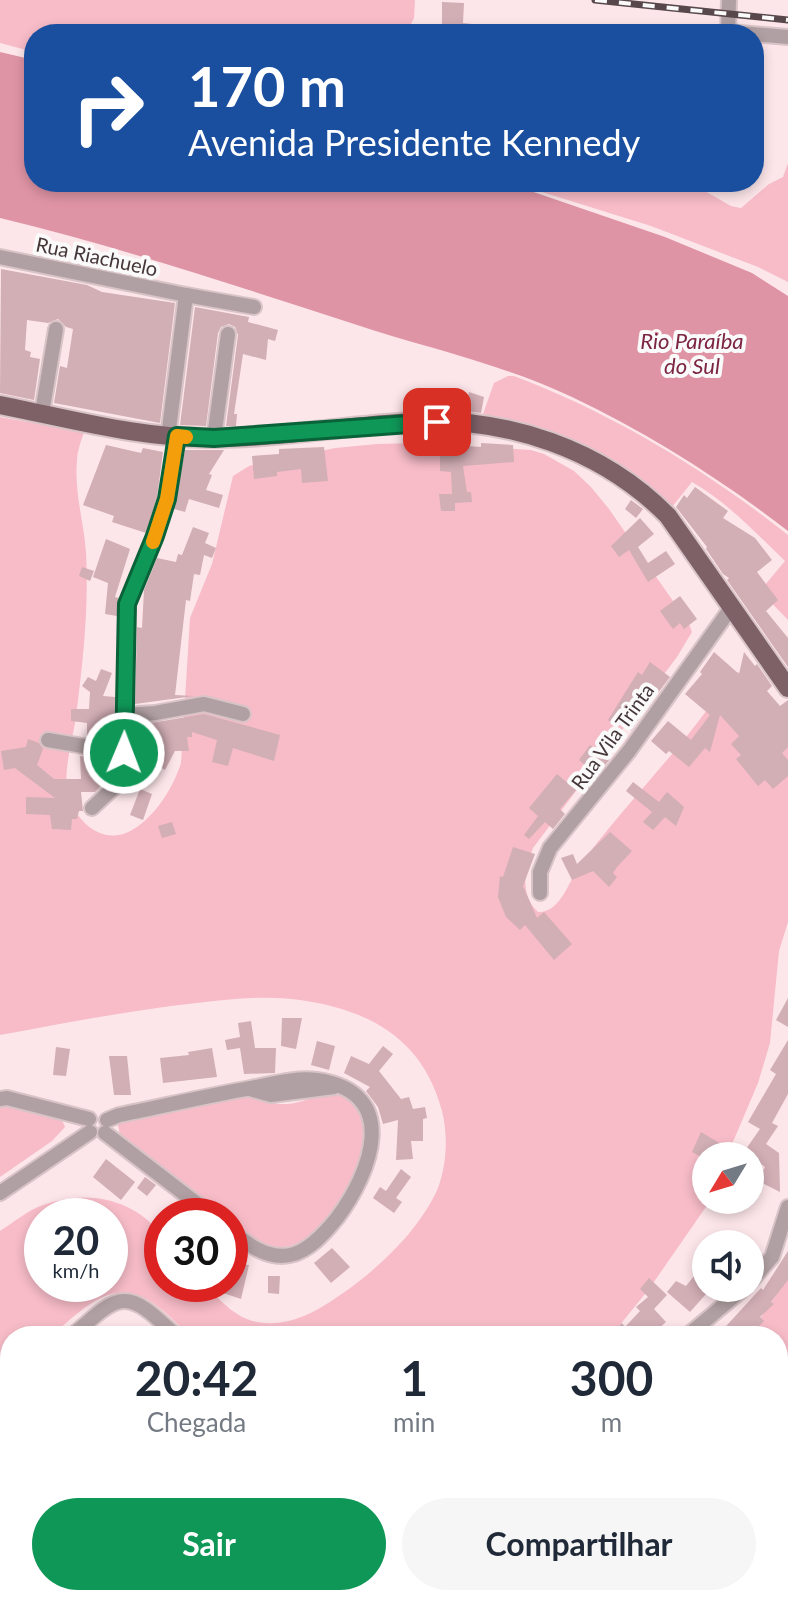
<!DOCTYPE html>
<html lang="pt">
<meta charset="utf-8">
<style>
body{margin:0;font-family:Lato,sans-serif;background:#f6f6f7;color:#1f2937;height:100vh;display:flex;flex-direction:column;font-size:30px;white-space:nowrap}
*{box-sizing:border-box;margin:0}
p{font-size:26px;color:#747a83}
.icon{flex:none;width:44px;height:44px;fill:none;stroke:currentColor;stroke-width:2;stroke-linecap:round;stroke-linejoin:round}
.map{position:relative;flex:1;overflow:hidden}
.drawer{position:absolute;left:0px;top:1326px;width:788px;height:280px;display:flex;flex-direction:column;background:#fff;border-radius:32px 32px 0 0;box-shadow:0 4px 12px #0003}
.drawer>*{flex:none}
.guide{position:absolute;left:24px;top:24px;width:740px;height:168px;border-radius:32px;box-shadow:0 4px 12px #0003;background:#1a4fa0;color:#fff;overflow:hidden}
.needle{width:52px;rotate:232deg}
.buttons{position:absolute;left:692px;top:1142px;display:grid;gap:16px}
.buttons a{display:grid;place-items:center;width:72px;height:72px;border-radius:50%;background:#fff;box-shadow:0 4px 12px #0003;font-size:40px}
.speed{position:absolute;left:24px;top:1198px;display:flex;gap:16px;font-size:40px;font-weight:700;text-align:center}
.speed>*{display:grid;place-content:center;width:104px;height:104px;border-radius:50%;background:#fff;box-shadow:0 4px 12px #0003;line-height:1}
.speed small{font-size:20px;font-weight:400}
.speed .limit{border:12px solid #d22;background:#fff;color:#111}
.pin{position:absolute;display:grid;place-items:center;width:68px;height:68px;color:#fff;margin:-34px;border-radius:16px;box-shadow:0 4px 12px #0006}
.me{position:absolute;width:88px;margin:-44px;rotate:1deg;stroke-linejoin:round;filter:drop-shadow(0 0 6px #0008)}
.turn{display:flex;align-items:center;gap:28px;height:168px;padding:0 32px;font-size:36px}
.turn .icon{width:104px;height:104px;stroke-width:2.5}
.turn b{display:block;font-size:56px;line-height:68px}
.eta{display:flex;justify-content:space-evenly;align-items:center;height:136px;text-align:center}
.eta b{font-size:48px;font-weight:700;line-height:56px}
.action{display:flex;gap:16px;margin-top:auto;padding:16px 32px}
.action a{flex:1;height:92px;border-radius:48px;background:#0f9757;color:#fff;font-size:32px;font-weight:700;line-height:92px;text-align:center}
.action a+a{background:#f6f6f7;color:#1f2937}
.map>svg:first-child{display:block}
.green{fill:#f7bcc8;fill-rule:evenodd}
.water{fill:#df94a5}
.building{fill:#d2aeb5}
.lines{fill:none;stroke-linecap:round;stroke-linejoin:round}
.minor-casing{stroke:#d8c3c7;stroke-width:18}
.major-casing{stroke:#d8c3c7;stroke-width:22}
.minor{stroke:#b1a0a3;stroke-width:14}
.major{stroke:#7d6167;stroke-width:18}
.rail-casing{stroke:#58484c;stroke-width:7}
.rail{stroke:#fafafa;stroke-width:4;stroke-dasharray:12;stroke-linecap:butt}
.route-casing{stroke:#0a6239;stroke-width:20}
.route{stroke:#0f9757;stroke-width:14}
.slow{stroke:#f59e0b;stroke-width:14}
.labels{text-anchor:middle;dominant-baseline:central;stroke-width:8;stroke-linejoin:round;paint-order:stroke}
.street-label{font-size:20px;fill:#453639;stroke:#fafafa}
.water-label{font-size:22px;font-style:italic;fill:#7c2541;stroke:#fafafa}
</style>
<div class="map">
<svg width="788" height="1606" viewBox="0 0 788 1606">
<rect width="100%" height="100%" fill="#fde6ea"/>
<g class="green">
<polygon points="0,0 415,0 414,18 406,34 34,34 34,52 0,43"/>
<polygon points="788,163 788,282 758,267 651,226 510,182 689,182 731,206 741,208 769,184 783,177"/>
<path d="M508,376h6c98,37 192,94 274,159v85l-28,-29 25,-30c-29,-28 -58,-59 -93,-79l-20,25c-54,-52 -114,-81 -189,-93l11,-31z"/>
<path d="M0,417l84,15c-3,9 -7,20 -7,29 -3,30 7,62 9,91 3,55 -3,110 -10,164 -3,23 -12,51 -9,73 5,30 35,59 65,41 23,-13 41,-42 49,-67l9,-145 22,-54 21,-88 16,-10 86,-18 42,-4 40,-1 114,7 13,4 30,17 17,16 18,22 80,115 3,8 -15,25 -144,191c-9,22 -13,47 5,64 23,1 31,-32 43,-48 48,-65 107,-121 151,-190l5,-2 6,2 45,49v199l-9,29 -9,92 -12,40 -31,73h-21l2,48 -59,85 -38,47h-422c-56,-61 -79,-55 -137,0h-42v38l-10,8v-151c13,-8 28,-21 43,-26 43,-16 90,-7 119,30v49h42c15,15 31,34 53,38 34,6 62,-12 89,-31 35,-25 74,-62 92,-103 9,-24 10,-53 4,-77 -19,-72 -72,-101 -142,-111 -35,-5 -68,-1 -103,3 -66,7 -131,20 -197,32zM42,1216h68v68h-68z"/>
<path d="M245,1094c14,4 26,11 42,10 19,-1 40,-17 59,-6 54,31 -16,151 -67,149 -18,-1 -35,-14 -49,-24v-7h-8l-7,-5 -95,-76 -3,-14z"/>
<polygon points="11,1104 60,1115 65,1127 52,1141 0,1177 0,1105"/>
<polygon points="788,1278 788,1606 390,1606 393,1596 778,1596 778,1336 748,1336"/>
<polygon points="0,1433 10,1433 10,1564 0,1571"/>
</g>
<path class="water" d="M0,52l34,8v122h470l161,55 87,36 36,23v235c-66,-51 -140,-98 -216,-134 -69,-33 -146,-49 -218,-73 -118,-38 -234,-77 -354,-106z"/>
<g class="building">
<polygon points="442,2 464,3 463,23 499,27 499,34 442,34"/>
<polygon points="1,269 87,285 102,292 175,303 160,423 54,403 60,366 67,368 73,329 66,327 58,319 48,323 27,320 25,350 31,352 30,357 40,359 34,400 0,393"/>
<polygon points="195,307 249,317 248,322 278,330 275,341 268,339 266,360 243,354 234,414 237,414 236,426 226,426 238,335 235,327 229,324 221,327 218,333 206,426 180,425"/>
<polygon points="469,392 484,397 481,413 465,411"/>
<polygon points="481,443 513,445 514,462 463,466 467,492 471,492 472,502 455,503 455,511 441,511 439,494 452,494 451,472 440,471 440,445 460,454 460,446 481,447"/>
<polygon points="106,445 141,453 143,448 163,452 157,497 146,533 112,522 114,516 83,505"/>
<polygon points="324,447 328,481 302,483 301,469 277,472 277,476 254,479 252,456 279,454 279,449"/>
<polygon points="185,450 224,450 209,474 212,475 206,490 223,495 219,508 189,499 185,512 174,509"/>
<polygon points="695,487 728,511 723,518 755,538 772,560 757,572 778,600 766,611 788,638 788,667 727,580 729,578 723,574 706,549 707,547 676,507 684,495 687,498"/>
<polygon points="631,500 643,509 636,518 625,509"/>
<polygon points="640,518 654,534 638,547 648,563 666,551 675,564 648,582 629,550 619,557 611,546"/>
<polygon points="193,527 209,533 205,543 216,548 212,558 204,555 200,575 194,574 190,601 186,600 175,695 194,696 135,704 137,627 142,628 144,590 157,558 176,562 178,554 182,555"/>
<polygon points="106,539 130,549 115,597 119,598 117,616 105,614 108,583 93,577"/>
<polygon points="82,567 94,571 90,581 79,576"/>
<polygon points="680,596 697,619 684,629 680,623 673,629 660,611"/>
<polygon points="714,652 739,674 744,652 755,666 757,664 772,686 767,691 780,706 788,700 788,747 782,753 788,760 788,776 773,789 765,780 758,786 736,759 741,755 731,744 739,736 720,715 710,752 705,748 689,767 669,751 666,754 651,741 668,721 691,740 710,715 685,694 702,674 700,672"/>
<polygon points="650,662 670,677 658,693 646,685 631,707 641,716 631,731 620,723 617,727 608,720 638,672 642,675"/>
<polygon points="101,669 112,673 103,696 115,697 114,741 87,736 87,723 71,721 71,709 89,709 90,692 82,686 88,677 96,681"/>
<polygon points="204,714 280,735 274,761 233,748 228,766 212,762 217,740 192,732 192,737 187,737 189,751 175,751 165,770 150,761 158,746 145,745 145,724"/>
<polygon points="28,739 39,743 43,749 37,765 54,779 81,779 80,756 103,760 102,777 108,777 108,779 95,792 81,792 83,811 79,811 77,819 72,819 71,830 52,829 50,815 26,814 26,797 55,798 15,768 4,770 1,751 26,747"/>
<polygon points="590,745 610,759 597,775 579,760"/>
<polygon points="557,774 576,790 560,809 565,814 553,829 545,822 529,839 524,835 538,816 529,808"/>
<polygon points="633,782 659,802 667,792 684,807 676,826 665,817 653,830 643,822 652,812 626,791"/>
<polygon points="140,789 152,794 143,820 130,815"/>
<polygon points="172,822 176,834 162,838 158,826"/>
<polygon points="610,832 632,851 617,867 613,873 617,877 609,887 593,871 572,880 561,858 573,854 577,864"/>
<polygon points="513,847 535,854 523,886 537,918 544,912 572,944 554,960 525,925 520,930 506,917 498,897 500,876 503,877"/>
<polygon points="788,998 788,1027 776,1020"/>
<polygon points="282,1018 302,1018 296,1049 281,1046"/>
<polygon points="251,1021 255,1048 276,1048 275,1073 244,1074 240,1048 227,1050 225,1040 240,1037 238,1023"/>
<polygon points="788,1040 788,1094 772,1123 778,1126 766,1144 779,1153 780,1192 758,1181 765,1167 751,1156 703,1158 692,1152 701,1132 741,1156 760,1129 748,1122 776,1074 770,1070"/>
<polygon points="317,1041 335,1046 329,1070 311,1065"/>
<polygon points="383,1046 393,1054 379,1071 401,1099 409,1097 413,1109 425,1107 427,1118 423,1119 423,1141 411,1141 413,1159 396,1160 398,1120 383,1124 378,1107 366,1091 370,1087 344,1073 351,1056 369,1064"/>
<polygon points="56,1047 70,1049 66,1076 53,1075"/>
<polygon points="212,1048 217,1077 163,1083 160,1058 189,1055 188,1052"/>
<polygon points="109,1056 127,1056 131,1095 114,1095"/>
<polygon points="106,1159 135,1182 121,1200 93,1177"/>
<polygon points="401,1169 411,1177 396,1198 402,1202 394,1213 373,1198 380,1187 386,1191"/>
<polygon points="145,1177 156,1185 147,1196 137,1188"/>
<polygon points="332,1248 350,1267 331,1283 314,1263"/>
<polygon points="788,1251 788,1280 771,1302 774,1304 760,1317 764,1321 754,1332 751,1329 745,1336 717,1336 761,1288 763,1290"/>
<polygon points="230,1262 249,1265 241,1299 223,1293 225,1284 230,1284"/>
<polygon points="698,1271 706,1278 706,1294 690,1312 667,1292 676,1281 686,1286"/>
<polygon points="268,1276 280,1276 279,1294 268,1293"/>
<polygon points="649,1278 667,1295 654,1309 666,1322 656,1331 660,1336 608,1336 622,1323 625,1327 640,1311 636,1307 648,1297 640,1289"/>
<polygon points="107,1596 113,1596 116,1606 83,1606 83,1604"/>
<polygon points="141,1596 163,1596 167,1606 144,1606"/>
</g>
<g class="lines">
<g class="minor-casing">
<g id="minor">
<polyline points="728,32 788,37"/>
<polyline points="728,34 729,0"/>
<polyline points="0,257 186,295 168,437"/>
<polyline points="186,295 254,307"/>
<polyline points="42,413 56,329"/>
<polyline points="214,438 228,334"/>
<polyline points="125,715 155,713 204,704 243,714"/>
<polyline points="48,740 124,753"/>
<polyline points="92,808 123,779 127,604 155,536 167,499 177,436"/>
<polyline points="540,893 540,872 550,848 629,751 731,608"/>
<polyline points="253,1090 271,1095 334,1087"/>
<polyline points="0,1099 7,1098 89,1119"/>
<path d="M107,1120l12,-5c44,-9 88,-19 132,-27 21,-4 45,-11 66,-8 85,12 54,93 20,138 -12,15 -28,33 -47,37 -23,5 -44,-12 -60,-25"/>
<polyline points="105,1133 213,1216"/>
<polyline points="0,1193 90,1132"/>
<polyline points="750,1282 772,1257 788,1207"/>
<path d="M72,1336c49,-44 54,-49 104,0"/>
<polyline points="687,1336 744,1288"/>
<polyline points="0,1603 3,1606"/>
<polyline points="16,1606 68,1596"/>
<polyline points="348,1606 353,1596"/>
</g>
</g>
<g class="major-casing">
<path id="major" d="M0,405c71,14 142,34 215,33 66,0 133,-13 199,-16 93,-5 188,27 254,94l120,172"/>
</g>
<use href="#minor" class="minor"/>
<use href="#major" class="major"/>
<g class="rail-casing">
<polyline id="rail" points="595,0 788,20"/>
</g>
<use href="#rail" class="rail"/>
</g>
<g class="lines">
<g class="route-casing">
<polyline id="route" points="124,753 127,604 155,536 167,499 177,436 214,438 437,422"/>
</g>
<use href="#route" class="route"/>
<polyline class="slow" points="153,542 167,499 177,436 186,437"/>
</g>
<g class="labels">
<g class="street-label">
<text transform="translate(97 256) rotate(12)">Rua Riachuelo</text>
<text transform="translate(612 736) rotate(-54)">Rua Vila Trinta</text>
</g>
<g class="water-label">
<text x="692" y="340">Rio Paraíba<tspan x="692" dy="25">do Sul</tspan></text>
</g>
</g>
</svg>
<div class="buttons">
<a><svg class="needle" viewBox="-14 -14 28 28"><path d="M0-13l5 13h-10z" fill="#e53935"/><path d="M0 13l5-13h-10z" fill="#747a83"/></svg></a>
<a><svg class="icon" aria-label="sound" viewBox="0 0 24 24"><path d="M4 9h4l5-4v14l-5-4H4zM17 9q2 3 0 6"/></svg></a>
</div>
<div class="speed"><div>20<small>km/h</small></div><div class="limit">30</div></div>
<div class="pin" style="left:437px;top:422px;background:#d93025"><svg class="icon" aria-label="arrive" viewBox="0 0 24 24"><path d="M6 21V4h12l-3 4 3 4H6"/></svg></div>
<svg class="me" style="left:124px;top:753px" viewBox="-20 -20 40 40"><circle r="17" fill="#0f9757" stroke="#fff" stroke-width="3"/><path d="M0-11L8 9 0 5-8 9z" fill="#fff"/></svg>
<div class="guide">
<div class="turn"><svg class="icon" aria-label="right" viewBox="0 0 24 24"><path d="M7 20v-9h11M14 6l5 5-5 5"/></svg><div><b>170 m</b>Avenida Presidente Kennedy</div></div>
</div>
<section class="drawer">
<div class="eta">
<div><b>20:42</b><p>Chegada</p></div>
<div><b>1</b><p>min</p></div>
<div><b>300</b><p>m</p></div>
</div>
<div class="action"><a>Sair</a><a>Compartilhar</a></div>
</section>
</div>
